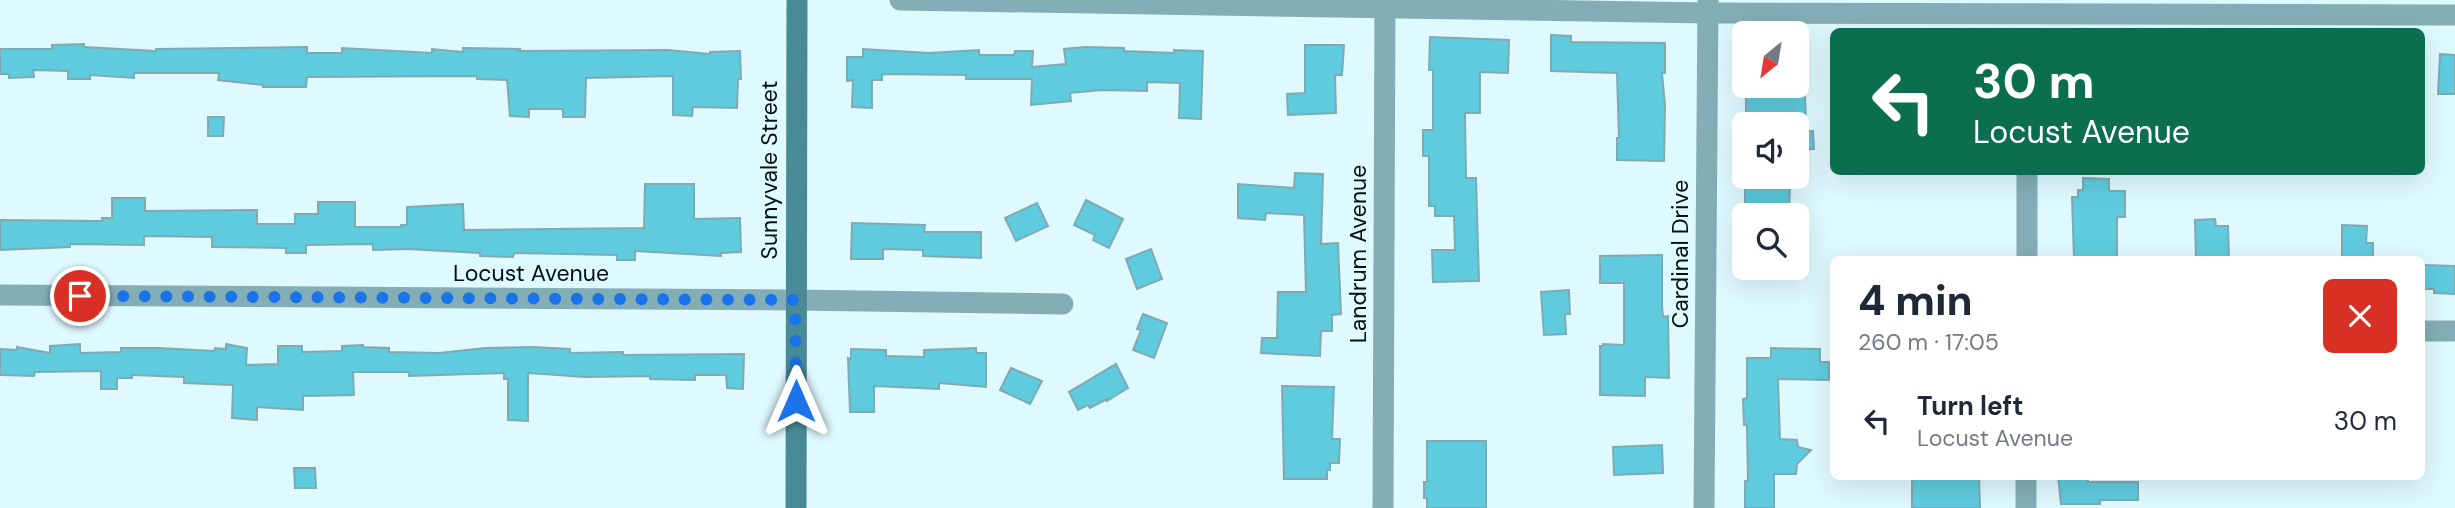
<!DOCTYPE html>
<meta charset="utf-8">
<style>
body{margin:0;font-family:"DM Sans",sans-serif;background:#f2f2f3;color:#1f2937;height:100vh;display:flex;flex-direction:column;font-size:26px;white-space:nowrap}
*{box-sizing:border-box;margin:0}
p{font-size:23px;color:#747a83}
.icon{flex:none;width:38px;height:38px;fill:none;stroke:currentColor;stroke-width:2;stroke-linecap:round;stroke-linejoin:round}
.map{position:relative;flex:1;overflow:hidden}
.sheet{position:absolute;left:1830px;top:256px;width:595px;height:224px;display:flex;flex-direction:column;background:#fff;border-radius:10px;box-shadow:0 7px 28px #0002}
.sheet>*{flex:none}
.banner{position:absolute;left:1830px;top:28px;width:595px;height:147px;border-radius:10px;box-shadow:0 7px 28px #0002;background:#0b6e4f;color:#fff;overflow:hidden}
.needle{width:46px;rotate:210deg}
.buttons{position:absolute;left:1732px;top:21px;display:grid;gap:14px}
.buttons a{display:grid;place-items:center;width:77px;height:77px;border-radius:10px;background:#fff;box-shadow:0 7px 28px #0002;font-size:35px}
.pin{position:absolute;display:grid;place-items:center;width:60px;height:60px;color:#fff;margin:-30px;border:4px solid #fff;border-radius:50%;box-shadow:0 2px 7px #0007}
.me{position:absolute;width:77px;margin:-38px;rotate:0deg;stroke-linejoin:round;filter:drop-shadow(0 0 5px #0008)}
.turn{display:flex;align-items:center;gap:24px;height:147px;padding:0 28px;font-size:32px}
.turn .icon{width:91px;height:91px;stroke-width:2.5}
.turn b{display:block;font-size:49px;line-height:60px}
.round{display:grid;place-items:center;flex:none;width:74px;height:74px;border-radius:10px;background:#f2f2f3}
.summary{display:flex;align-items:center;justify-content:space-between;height:119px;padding:0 28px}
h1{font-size:42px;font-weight:800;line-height:52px}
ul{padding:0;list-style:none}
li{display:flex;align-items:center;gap:21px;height:91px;padding:0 28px}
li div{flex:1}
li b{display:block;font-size:26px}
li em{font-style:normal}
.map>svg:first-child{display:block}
.building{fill:#5eccde;stroke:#7faab2;stroke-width:2}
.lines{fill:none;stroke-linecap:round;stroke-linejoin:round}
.street{stroke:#84aeb6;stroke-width:21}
.secondary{stroke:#488b97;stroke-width:21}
.route{stroke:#1a73e8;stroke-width:12;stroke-dasharray:0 21.6}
.labels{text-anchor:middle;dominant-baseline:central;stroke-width:6;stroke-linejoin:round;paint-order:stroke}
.street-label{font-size:23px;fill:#010e11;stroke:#dffaff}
</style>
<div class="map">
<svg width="2455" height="508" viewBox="0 0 2455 508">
<rect width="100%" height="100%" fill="#dffaff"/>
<g class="building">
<polygon points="1551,35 1571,36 1571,42 1665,43 1665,73 1662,73 1665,105 1664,161 1617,160 1617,138 1619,138 1617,73 1551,71"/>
<polygon points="1430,37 1509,40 1508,73 1480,72 1480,113 1465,113 1466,178 1476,178 1479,281 1433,282 1432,250 1455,250 1454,216 1435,216 1435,206 1429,206 1429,156 1423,156 1423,130 1433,130 1433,70 1429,70"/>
<polygon points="84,44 84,47 156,51 156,49 307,47 307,53 342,53 342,48 432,53 432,49 463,52 463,48 520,49 519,51 668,50 710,54 710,52 740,51 741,79 738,79 737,108 693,107 692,116 673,115 673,76 586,78 585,117 563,117 563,109 529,109 529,117 510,116 507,80 477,79 477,76 307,77 306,87 263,87 263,85 218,80 219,73 134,73 134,78 90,75 90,79 68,79 68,71 33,70 34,77 9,78 9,74 0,74 0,49 52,49 52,45"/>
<polygon points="1305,45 1344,45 1342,75 1335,75 1336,113 1288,115 1287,94 1305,93"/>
<polygon points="1086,47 1124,48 1124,51 1174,53 1174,50 1203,51 1201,119 1179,118 1180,83 1147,82 1147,91 1102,90 1070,93 1071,101 1031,105 1032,79 966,79 966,75 882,74 882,80 872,80 872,108 852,107 853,80 847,81 847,57 863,57 863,49 929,53 979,50 979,55 1014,55 1015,51 1033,51 1032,67 1066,64 1064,49"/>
<polygon points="2440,54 2455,55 2455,94 2438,94"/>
<polygon points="1753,86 1800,86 1800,96 1805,96 1806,119 1746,119 1746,95 1753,96"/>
<polygon points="208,117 224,117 223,136 208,136"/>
<polygon points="1813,131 1814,149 1797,150 1797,132"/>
<polygon points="1295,173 1323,174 1321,244 1338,243 1341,314 1332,315 1332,331 1321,331 1320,356 1261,353 1262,338 1277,338 1278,292 1306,292 1304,215 1266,213 1265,220 1238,218 1238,184 1294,188"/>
<polygon points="2083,178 2109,179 2109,191 2125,191 2125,217 2117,217 2117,259 2074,259 2072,197 2078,197 2078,190 2083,190"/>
<polygon points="645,184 694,184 694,219 740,218 741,252 721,253 721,256 635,251 635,260 617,260 617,255 514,253 513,257 480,256 480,253 407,249 373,250 373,244 306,245 306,253 286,253 286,248 212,247 212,237 144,236 144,245 70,244 70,247 0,250 0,220 102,221 102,218 112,218 112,198 145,198 145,211 257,210 257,224 295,224 295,214 318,214 318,202 355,202 355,227 401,227 401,225 407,225 407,207 463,204 464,230 644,228"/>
<polygon points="1745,187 1790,187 1789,213 1745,212"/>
<polygon points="1086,200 1123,219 1109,248 1093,240 1095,235 1074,225"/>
<polygon points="1037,203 1048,226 1016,241 1005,218"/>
<polygon points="2215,219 2216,226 2228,226 2229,259 2196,259 2195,220"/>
<polygon points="852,223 925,225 924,232 981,232 981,258 923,256 923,250 883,249 883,259 851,259"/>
<polygon points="2342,225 2367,226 2366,243 2373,243 2373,259 2342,259"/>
<polygon points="1151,249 1162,279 1137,289 1126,259"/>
<polygon points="1662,255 1662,305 1663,317 1668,316 1669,378 1645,377 1645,396 1600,395 1600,346 1603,346 1603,344 1624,345 1624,283 1600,283 1600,256"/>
<polygon points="2422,265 2455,266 2455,294 2434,293 2434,289 2422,289"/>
<polygon points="1569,290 1570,314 1565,314 1566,334 1544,335 1541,292"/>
<polygon points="1143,314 1167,323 1154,358 1133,350 1141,330 1137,329"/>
<polygon points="80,344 80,353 121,352 121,348 159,348 214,351 215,348 226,349 226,344 247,348 246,365 278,364 278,346 302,346 302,352 342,351 342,346 363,345 363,347 389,348 389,352 439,353 485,348 532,347 570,349 570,353 623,352 623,355 744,354 743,389 727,388 726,375 695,375 695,380 650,379 650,376 585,377 528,373 528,421 508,420 508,379 504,379 504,373 409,376 409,372 353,372 354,395 303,396 303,410 257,407 257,420 232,418 233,385 184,383 184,377 132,375 132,378 117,378 117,389 101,389 101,371 35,372 34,376 0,375 0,349 17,350 17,347 50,353 50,346"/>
<polygon points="976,348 976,353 986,353 986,387 939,383 939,389 874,386 874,412 850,412 848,358 851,359 851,349 886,350 886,356 924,357 924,350"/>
<polygon points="1771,348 1820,349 1820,362 1829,362 1829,380 1778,379 1780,439 1797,440 1798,447 1811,450 1797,464 1796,474 1774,474 1774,508 1745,508 1745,481 1748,481 1747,425 1744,425 1743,399 1747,398 1747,358 1771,358"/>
<polygon points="1116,364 1128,388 1107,401 1107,399 1090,408 1088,405 1078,410 1069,392"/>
<polygon points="1011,368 1042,381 1030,404 1000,390"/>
<polygon points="1282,386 1334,387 1332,439 1340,439 1339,463 1330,463 1330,470 1327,470 1327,479 1284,479"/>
<polygon points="1427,441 1486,441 1486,508 1427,508 1427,498 1424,498 1424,482 1427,482"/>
<polygon points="1662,445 1663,473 1614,475 1613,447"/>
<polygon points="294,468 315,468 316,488 295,488"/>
<polygon points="1912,476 1979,476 1980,508 1912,508"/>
<polygon points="2058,476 2088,476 2088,482 2138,482 2138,500 2100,500 2100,504 2061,504"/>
</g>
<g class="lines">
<g class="street">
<polyline points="900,0 1708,13 2455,15"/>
<polyline points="2027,172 2027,259"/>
<polyline points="0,295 795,300 1063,304"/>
<polyline points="2422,331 2455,331"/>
<polyline points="1383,508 1385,0"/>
<polyline points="1704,508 1708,0"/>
<polyline points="2026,508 2026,476"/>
</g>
<polyline class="secondary" points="796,508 797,0"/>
</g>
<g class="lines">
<polyline class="route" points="80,296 795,300 796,401"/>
</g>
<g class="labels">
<g class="street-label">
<text transform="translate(769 170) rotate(-90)">Sunnyvale Street</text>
<text transform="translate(1358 254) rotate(-90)">Landrum Avenue</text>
<text transform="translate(1680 254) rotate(-90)">Cardinal Drive</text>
<text x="531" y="273">Locust Avenue</text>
</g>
</g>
</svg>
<div class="buttons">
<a><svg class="needle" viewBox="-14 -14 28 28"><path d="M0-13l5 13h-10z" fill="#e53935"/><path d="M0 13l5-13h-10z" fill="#747a83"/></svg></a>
<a><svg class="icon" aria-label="sound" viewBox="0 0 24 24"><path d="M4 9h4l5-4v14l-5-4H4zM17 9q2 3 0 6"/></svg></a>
<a><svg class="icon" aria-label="search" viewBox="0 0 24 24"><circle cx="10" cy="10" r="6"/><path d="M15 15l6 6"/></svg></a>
</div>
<div class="pin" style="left:80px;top:296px;background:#d93025"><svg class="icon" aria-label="arrive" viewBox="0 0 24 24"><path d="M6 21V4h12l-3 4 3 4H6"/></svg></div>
<svg class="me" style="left:796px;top:401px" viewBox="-20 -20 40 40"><path d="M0-17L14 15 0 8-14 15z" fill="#1a73e8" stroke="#fff" stroke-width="4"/></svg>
<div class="banner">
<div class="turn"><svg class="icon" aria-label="left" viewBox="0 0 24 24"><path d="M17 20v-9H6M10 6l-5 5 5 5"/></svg><div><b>30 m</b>Locust Avenue</div></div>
</div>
<section class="sheet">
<div class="summary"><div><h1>4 min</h1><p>260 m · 17:05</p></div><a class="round" style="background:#d93025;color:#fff"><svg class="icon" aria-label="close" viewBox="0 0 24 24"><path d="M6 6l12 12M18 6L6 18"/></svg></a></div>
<ul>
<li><svg class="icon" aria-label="left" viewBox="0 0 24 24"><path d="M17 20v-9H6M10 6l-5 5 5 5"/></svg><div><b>Turn left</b><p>Locust Avenue</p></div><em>30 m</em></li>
</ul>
</section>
</div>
